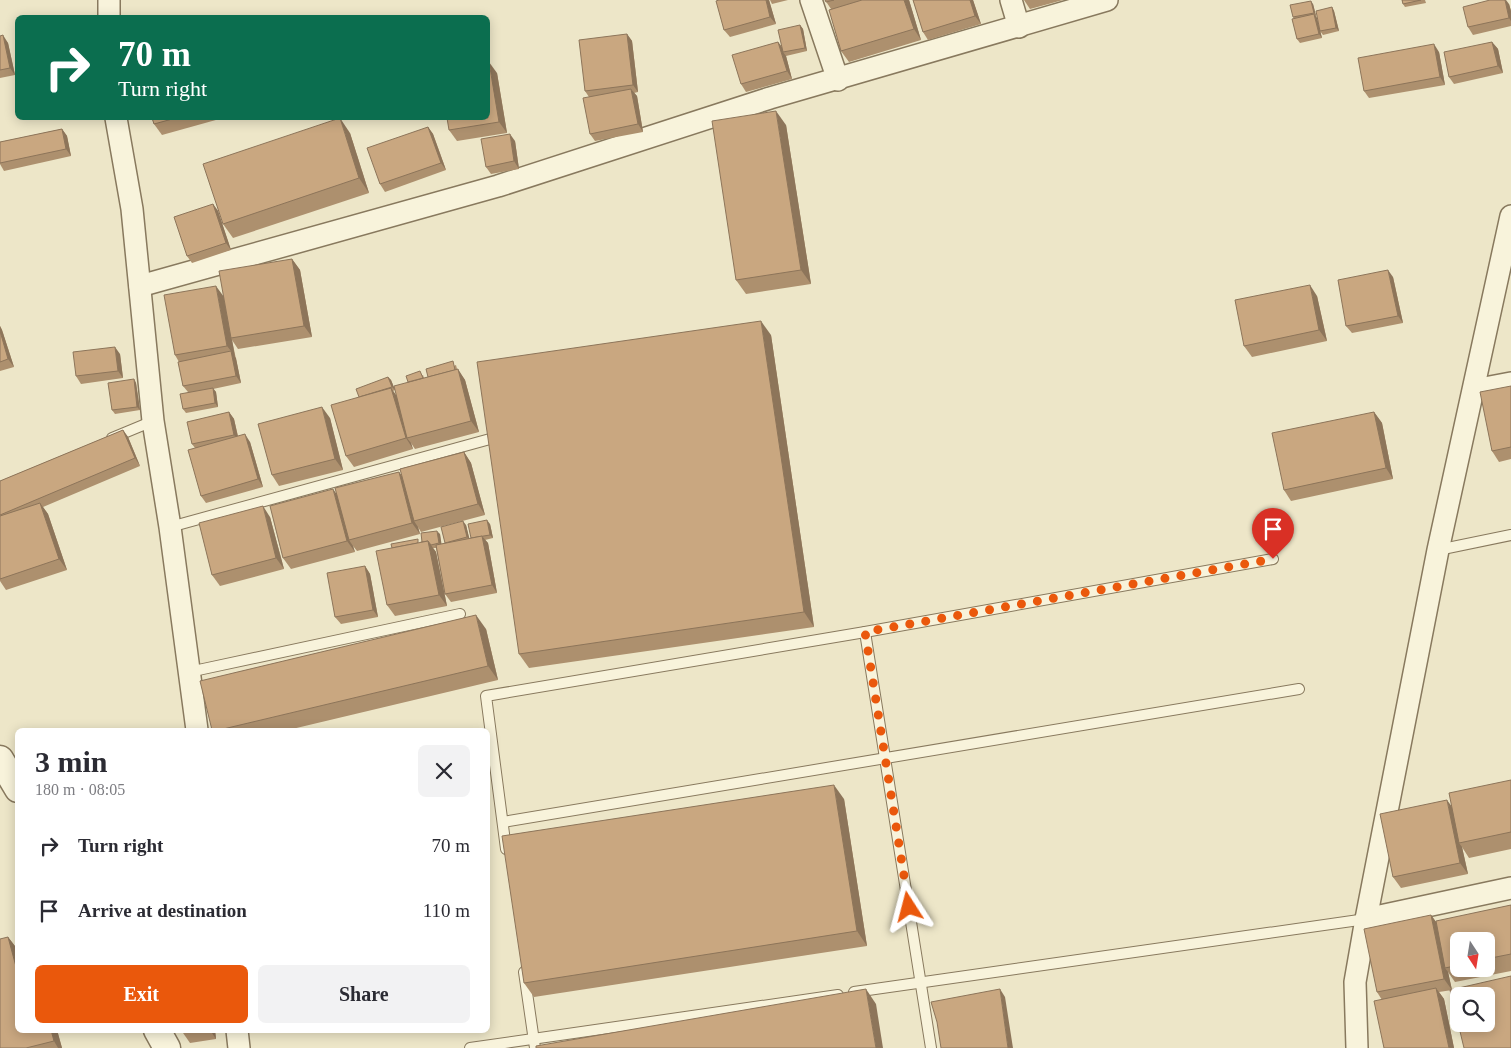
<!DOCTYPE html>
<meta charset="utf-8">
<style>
body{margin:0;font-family:Georgia,serif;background:#f2f2f3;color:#2b2b33;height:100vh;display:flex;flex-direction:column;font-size:19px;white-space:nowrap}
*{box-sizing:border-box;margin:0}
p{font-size:16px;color:#7c7c81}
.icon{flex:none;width:28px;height:28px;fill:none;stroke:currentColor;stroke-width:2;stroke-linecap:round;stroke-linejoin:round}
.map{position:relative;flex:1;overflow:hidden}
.sheet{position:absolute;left:15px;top:728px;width:475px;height:305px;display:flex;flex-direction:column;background:#fff;border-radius:8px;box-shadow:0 2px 12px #0003}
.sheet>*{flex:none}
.guide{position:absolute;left:15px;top:15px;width:475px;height:105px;border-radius:8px;box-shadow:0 2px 12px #0003;background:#0b6e4f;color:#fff;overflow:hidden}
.needle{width:32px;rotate:168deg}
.controls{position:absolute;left:1450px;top:932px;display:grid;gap:10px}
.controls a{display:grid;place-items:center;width:45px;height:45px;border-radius:8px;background:#fff;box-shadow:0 2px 12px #0003;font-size:25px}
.pin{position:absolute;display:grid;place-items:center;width:42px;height:42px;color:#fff;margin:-51px -21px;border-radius:50% 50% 50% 0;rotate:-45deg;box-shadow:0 0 5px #0007}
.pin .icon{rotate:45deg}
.me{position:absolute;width:55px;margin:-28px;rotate:351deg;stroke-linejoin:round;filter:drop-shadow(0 0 4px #0008)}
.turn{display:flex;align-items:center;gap:18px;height:105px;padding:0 20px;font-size:22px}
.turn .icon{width:65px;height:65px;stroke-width:2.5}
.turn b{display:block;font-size:35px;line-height:42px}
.round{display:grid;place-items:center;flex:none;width:52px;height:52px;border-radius:8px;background:#f2f2f3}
.head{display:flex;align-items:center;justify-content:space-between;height:85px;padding:0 20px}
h1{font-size:30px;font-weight:600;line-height:38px}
.cta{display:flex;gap:10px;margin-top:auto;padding:10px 20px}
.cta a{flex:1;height:58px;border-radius:8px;background:#ea580c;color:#fff;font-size:20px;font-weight:600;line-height:58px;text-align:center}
.cta a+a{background:#f2f2f3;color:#2b2b33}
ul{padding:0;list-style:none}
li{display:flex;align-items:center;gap:15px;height:65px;padding:0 20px}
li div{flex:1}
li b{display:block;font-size:19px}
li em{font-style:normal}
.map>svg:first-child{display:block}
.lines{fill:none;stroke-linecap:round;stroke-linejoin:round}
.service-casing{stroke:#88795e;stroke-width:12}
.minor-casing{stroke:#88795e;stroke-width:24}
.tertiary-casing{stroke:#88795e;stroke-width:29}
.service{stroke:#f8f3db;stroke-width:10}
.minor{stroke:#f8f3db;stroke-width:21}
.tertiary{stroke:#f8f3db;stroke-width:26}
.wall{fill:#ad906e;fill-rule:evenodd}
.shaded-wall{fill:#8d755a}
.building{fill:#c9a780;stroke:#8d755a;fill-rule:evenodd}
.route{stroke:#ea580c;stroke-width:9;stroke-dasharray:0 16.2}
</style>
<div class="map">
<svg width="1511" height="1048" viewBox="0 0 1511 1048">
<rect width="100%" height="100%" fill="#ede6c8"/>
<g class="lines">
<g class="service-casing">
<g id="service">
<polyline points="112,438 153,421"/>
<polyline points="170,527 490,439"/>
<polyline points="1438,550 1511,535"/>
<polyline points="865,632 931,1048"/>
<polyline points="189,672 460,614"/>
<polyline points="503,822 1299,689"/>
<polyline points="506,849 486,696 865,632 1273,559"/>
<polyline points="524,972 535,1048"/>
<polyline points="854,992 1366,919"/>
<polyline points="470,1048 838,995"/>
</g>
</g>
<g class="minor-casing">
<g id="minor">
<polyline points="109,0 109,18"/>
<polyline points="811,0 838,80"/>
<polyline points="1011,0 1019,27"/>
<polyline points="116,118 132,209 153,421 170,527 197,730"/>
<polyline points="140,286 498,186 770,98 1107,0"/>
<polyline points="1474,390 1511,383"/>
<polyline points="1366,919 1511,888"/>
<polyline points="237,1030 239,1048"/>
<polyline points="1357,1048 1355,982 1366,919 1438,550 1511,216"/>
</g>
</g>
<g class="tertiary-casing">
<g id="tertiary">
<polyline points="0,759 18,789"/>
<polyline points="157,1030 167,1048"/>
</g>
</g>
<use href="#service" class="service"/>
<use href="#minor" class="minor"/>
<use href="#tertiary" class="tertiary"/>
</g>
<g class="wall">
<polygon points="719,0 769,0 776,24 730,37 724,30"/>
<polygon points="770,0 788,0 772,4"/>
<polygon points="825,0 909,0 921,40 849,62 841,51 831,9"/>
<polygon points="913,0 973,0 981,24 928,40 923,32"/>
<polygon points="1024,0 1063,0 1030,9"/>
<polygon points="1402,0 1425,0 1426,3 1405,7 1403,4"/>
<polygon points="1313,4 1322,38 1300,43 1297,39 1294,19 1293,17"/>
<polygon points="1509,4 1511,11 1511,26 1473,35 1468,27"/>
<polygon points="1332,7 1334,11 1339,31 1323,35 1320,31"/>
<polygon points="800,25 803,29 807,51 786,56 792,79 746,92 741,84 778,42 782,47"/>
<polygon points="627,34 632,41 638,92 634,93 637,96 643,132 595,141 590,134 589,97 585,91"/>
<polygon points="0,36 8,43 15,75 0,78"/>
<polygon points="1492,42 1498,49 1503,73 1454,84 1449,77"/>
<polygon points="1439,52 1445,85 1369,98 1364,91"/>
<polygon points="497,73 507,133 457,141 449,130"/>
<polygon points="152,118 223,118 162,135 154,124"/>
<polygon points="786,125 811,284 746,294 736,280"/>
<polygon points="428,127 433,134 446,170 385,192 380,184"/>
<polygon points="62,129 67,136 71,156 4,171 0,164 0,142"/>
<polygon points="350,133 369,193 233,238 223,224"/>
<polygon points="515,141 519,169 491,174 486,167"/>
<polygon points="213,204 218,211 231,250 192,263 187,256"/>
<polygon points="292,259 300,270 312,337 238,349 232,340 241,383 213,389 216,392 218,407 186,413 183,409 188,392 183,386 179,362 175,355"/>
<polygon points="1393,277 1403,323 1352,333 1346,326"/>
<polygon points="1317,296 1327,341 1252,357 1244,346"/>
<polygon points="0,326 2,330 14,367 0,371"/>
<polygon points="771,335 814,627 529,668 519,654"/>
<polygon points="120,354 123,378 81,384 76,376"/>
<polygon points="456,365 457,369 465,380 479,432 415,449 411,443 413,449 354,467 346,456 359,397 388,377 391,380 395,390 393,391 396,396 408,382 423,375 424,378 428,377"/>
<polygon points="134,379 136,383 140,410 115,414 112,410"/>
<polygon points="1511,386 1511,459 1499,462 1492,451"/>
<polygon points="229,412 234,419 238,436 250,442 263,487 206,503 201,496 195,448 192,444"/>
<polygon points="1374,412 1382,423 1393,479 1291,501 1284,490"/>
<polygon points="330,418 343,470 279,486 272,475"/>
<polygon points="123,430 128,437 140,466 43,507 48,514 67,570 6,590 0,581 0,481"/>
<polygon points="464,452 471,463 485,515 421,532 418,527 420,534 357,551 353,546 355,552 291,569 283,558 337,494 399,472 402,476"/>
<polygon points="270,517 284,569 220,586 212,575"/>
<polygon points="490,524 493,538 485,540 488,543 497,593 451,602 445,594 436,548 433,548 436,552 447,606 395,616 387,605 420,542 440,534 441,544 445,543 466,525 469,538 471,538"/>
<polygon points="365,566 370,574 378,617 341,624 335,617"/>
<polygon points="486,629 498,680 288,730 212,730"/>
<polygon points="1511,780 1511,849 1469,858 1462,847 1468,874 1401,888 1393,877 1452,807"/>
<polygon points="844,799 867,946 534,997 524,983"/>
<path d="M1511,905v66l-56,11 -7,-10 4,18 -13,2 5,7 10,49h-70l-2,-48 -5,-8 54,-77 5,7zM1459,941h27v28h-27z"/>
<polygon points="8,937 18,950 18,1030 57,1030 62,1048 0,1048"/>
<polygon points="181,1030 215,1030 216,1039 190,1043"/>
</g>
<g class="shaded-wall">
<polygon points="766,0 769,0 776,24 770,17"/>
<polygon points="904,0 909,0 921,40 914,29"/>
<polygon points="970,0 973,0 981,24 975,16"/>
<polygon points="1505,0 1506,0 1509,4 1511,11 1511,21 1509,18"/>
<polygon points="1311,1 1313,4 1316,16 1314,13"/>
<polygon points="1332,7 1334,11 1339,31 1336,28"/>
<polygon points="1314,14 1317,18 1322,38 1319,34"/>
<polygon points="800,25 803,29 807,51 805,48"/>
<polygon points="627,34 632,41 638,92 633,85"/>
<polygon points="3,35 8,43 15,75 10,68"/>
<polygon points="778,42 784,50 783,52 786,56 792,79 787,71"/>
<polygon points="1492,42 1498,49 1503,73 1498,66"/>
<polygon points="1434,44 1439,52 1445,85 1440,77"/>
<polygon points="489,62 497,73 507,133 499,122"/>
<polygon points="631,89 637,96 643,132 638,124"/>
<polygon points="776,111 786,125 811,284 801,270"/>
<polygon points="340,118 350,133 369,193 359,178"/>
<polygon points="428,127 433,134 446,170 441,163"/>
<polygon points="62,129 67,136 71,156 66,149"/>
<polygon points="510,134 515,141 519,169 514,161"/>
<polygon points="213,204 218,211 231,250 226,243"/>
<polygon points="292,259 300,270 312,337 304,326"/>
<polygon points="1388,270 1393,277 1403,323 1398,316"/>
<polygon points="1310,285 1317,296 1327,341 1319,330"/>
<polygon points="216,286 224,297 231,338 232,340 235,357 236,358 241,383 236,376 231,351 227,346"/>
<polygon points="761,321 771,335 814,627 804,612"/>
<polygon points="0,326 2,330 14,367 8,359 0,331"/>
<polygon points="115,347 120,354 123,378 118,371"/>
<polygon points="458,369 465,380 479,432 471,421"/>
<polygon points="388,377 391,380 395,390 392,387"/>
<polygon points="134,379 136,383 140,410 137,407"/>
<polygon points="213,388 216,392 218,407 215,403"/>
<polygon points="391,388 399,399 407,438 411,443 413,449 406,438"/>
<polygon points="322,407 330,418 343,470 335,459"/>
<polygon points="229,412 234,419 239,442 234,435"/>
<polygon points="1374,412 1382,423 1393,479 1386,468"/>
<polygon points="123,430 128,437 140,466 135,458"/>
<polygon points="245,434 250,442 263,487 258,479"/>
<polygon points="464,452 471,463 485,515 478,504"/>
<polygon points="399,472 407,483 414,521 418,527 420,534 412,523"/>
<polygon points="333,489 341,500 349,540 353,546 355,552 347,541"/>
<polygon points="40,503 48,514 67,570 59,559"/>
<polygon points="263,506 270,517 284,569 276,558"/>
<polygon points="487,520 490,524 493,538 490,535"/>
<polygon points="463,521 466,525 470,541 467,537"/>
<polygon points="437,531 440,534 442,547 439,543"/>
<polygon points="482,536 488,543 497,593 492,585"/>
<polygon points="428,541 436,552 447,606 439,595"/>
<polygon points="365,566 370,574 378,617 373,610"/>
<polygon points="476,615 486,629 498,680 488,666"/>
<polygon points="834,785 844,799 867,946 857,931"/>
<polygon points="1447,800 1455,811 1459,843 1462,847 1468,874 1460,863"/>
<polygon points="1431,915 1439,926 1445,968 1448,972 1452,990 1444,979"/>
<polygon points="8,937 18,950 18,974"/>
<polygon points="1436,988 1444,999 1454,1048 1449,1048"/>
<polygon points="866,989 876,1004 883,1048 876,1048"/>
<polygon points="1000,989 1005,997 1013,1048 1008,1048"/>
<polygon points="51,1030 57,1030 62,1048 58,1048 54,1041"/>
<polygon points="210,1030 215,1030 216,1039"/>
</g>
<g class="building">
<polygon points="719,0 766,0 770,17 724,30 716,1"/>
<polygon points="825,0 834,0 826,2"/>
<polygon points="862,0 904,0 914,29 841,51 829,10"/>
<polygon points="913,0 970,0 975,16 923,32"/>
<polygon points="1402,0 1421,0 1403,4"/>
<polygon points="1490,0 1505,0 1509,18 1468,27 1463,7"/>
<polygon points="1311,1 1314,13 1293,17 1290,5"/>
<polygon points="1332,7 1336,28 1320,31 1316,11"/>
<polygon points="1314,14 1319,34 1297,39 1292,19"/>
<polygon points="800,25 805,48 783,52 778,30"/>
<polygon points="627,34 633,85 585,91 579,40"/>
<polygon points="3,35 10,68 0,70 0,36"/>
<polygon points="778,42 787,71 741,84 732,55"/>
<polygon points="1492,42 1498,66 1449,77 1444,52"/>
<polygon points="1434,44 1440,77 1364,91 1358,58"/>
<polygon points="488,62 489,62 499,122 449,130 447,118 488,118"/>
<polygon points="631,89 638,124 590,134 583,98"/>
<polygon points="776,111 801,270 736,280 712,121"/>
<polygon points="152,118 176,118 154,124"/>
<polygon points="340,118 359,178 223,224 203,164"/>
<polygon points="428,127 441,163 380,184 367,148"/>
<polygon points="62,129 66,149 0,163 0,142"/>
<polygon points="510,134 514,161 486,167 481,139"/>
<polygon points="213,204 226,243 187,256 174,217"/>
<polygon points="292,259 304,326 231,338 219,271"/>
<polygon points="1388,270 1398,316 1346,326 1338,280"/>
<polygon points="1310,285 1319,330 1244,346 1235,300"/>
<polygon points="216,286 227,346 175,355 164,295"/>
<polygon points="761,321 804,612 519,654 477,362"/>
<polygon points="0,331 8,359 0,362"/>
<polygon points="115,347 118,371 76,376 73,352"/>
<polygon points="231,351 236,376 183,386 178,362"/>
<polygon points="453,361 455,370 428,377 426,369"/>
<polygon points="458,369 471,421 407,438 394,386"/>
<polygon points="420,371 423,378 408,382 406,376"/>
<polygon points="388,377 392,387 359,397 356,389"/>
<polygon points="134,379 137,407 112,410 108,383"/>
<polygon points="1511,386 1511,447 1492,451 1480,392"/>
<polygon points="213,388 215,403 183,409 180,394"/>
<polygon points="391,388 406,438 346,456 331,405"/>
<polygon points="322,407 335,459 272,475 258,424"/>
<polygon points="229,412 234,435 192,444 187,422"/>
<polygon points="1374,412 1386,468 1284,490 1272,433"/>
<polygon points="123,430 135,458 0,515 0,481"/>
<polygon points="245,434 258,479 201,496 188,450"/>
<polygon points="464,452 478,504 414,521 400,469"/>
<polygon points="399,472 412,523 349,540 335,488"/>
<polygon points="333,489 347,541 283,558 270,506"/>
<polygon points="40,503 59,559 0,579 0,516"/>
<polygon points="263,506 276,558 212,575 199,523"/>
<polygon points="487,520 490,535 471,538 468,524"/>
<polygon points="463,521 467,537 445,543 441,527"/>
<polygon points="437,531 439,543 431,545 428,541 422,542 421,533"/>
<polygon points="482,536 492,585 445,594 436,545"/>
<polygon points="418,539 418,543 392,548 391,544"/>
<polygon points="428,541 439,595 387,605 376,551"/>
<polygon points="365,566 373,610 335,617 327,573"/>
<polygon points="476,615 488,666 219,730 212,730 200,681"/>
<polygon points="1511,780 1511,832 1459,843 1449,793"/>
<polygon points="834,785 857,931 524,983 502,836"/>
<polygon points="1447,800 1460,863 1393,877 1380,814"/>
<polygon points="1511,905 1511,954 1486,959 1486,941 1459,941 1459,965 1445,968 1436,921"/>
<polygon points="1431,915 1444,979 1377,992 1364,929"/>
<polygon points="8,937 18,974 18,1030 51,1030 54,1041 26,1048 0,1048 0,939"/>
<path d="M1511,976v72h-47l-14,-58zM1459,996h27v28h-27z"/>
<polygon points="1436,988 1449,1048 1384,1048 1374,1001"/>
<polygon points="866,989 876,1048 536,1048 536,1046"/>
<polygon points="1000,989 1008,1048 941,1048 937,1022 931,1002"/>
</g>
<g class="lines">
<polyline class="route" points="909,907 865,632 1273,559"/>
</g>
</svg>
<div class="controls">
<a><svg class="needle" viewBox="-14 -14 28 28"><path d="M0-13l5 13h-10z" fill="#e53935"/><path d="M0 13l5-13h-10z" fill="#7c7c81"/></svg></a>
<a><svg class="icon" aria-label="search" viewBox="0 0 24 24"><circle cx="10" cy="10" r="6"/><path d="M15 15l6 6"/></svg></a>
</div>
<div class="pin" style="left:1273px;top:559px;background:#d93025"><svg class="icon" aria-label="arrive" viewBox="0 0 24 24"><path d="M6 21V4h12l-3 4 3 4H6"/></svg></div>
<svg class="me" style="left:909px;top:907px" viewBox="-20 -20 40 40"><path d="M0-17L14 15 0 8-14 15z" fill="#ea580c" stroke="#fff" stroke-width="4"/></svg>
<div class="guide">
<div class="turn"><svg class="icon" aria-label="right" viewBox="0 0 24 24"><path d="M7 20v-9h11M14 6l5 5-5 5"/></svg><div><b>70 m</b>Turn right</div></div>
</div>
<section class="sheet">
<div class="head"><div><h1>3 min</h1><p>180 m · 08:05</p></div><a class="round"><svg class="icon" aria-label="close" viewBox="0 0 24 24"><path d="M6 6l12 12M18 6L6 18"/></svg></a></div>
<ul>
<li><svg class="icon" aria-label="right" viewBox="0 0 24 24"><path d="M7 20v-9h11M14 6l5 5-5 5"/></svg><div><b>Turn right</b></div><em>70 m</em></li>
<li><svg class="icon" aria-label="arrive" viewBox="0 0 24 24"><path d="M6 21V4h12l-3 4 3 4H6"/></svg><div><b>Arrive at destination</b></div><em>110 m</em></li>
</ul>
<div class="cta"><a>Exit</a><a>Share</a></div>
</section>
</div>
